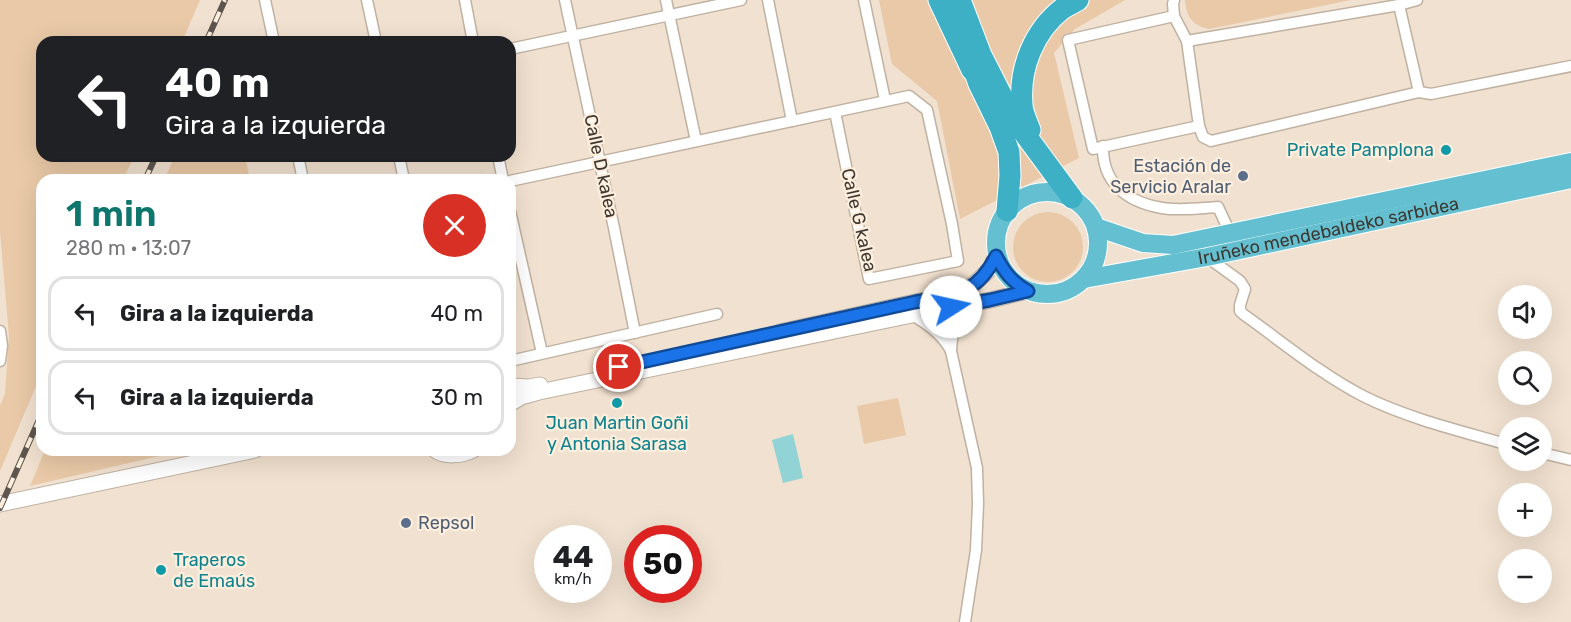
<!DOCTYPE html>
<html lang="es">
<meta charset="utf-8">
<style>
body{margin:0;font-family:Rubik,sans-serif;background:#f6f6f6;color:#202124;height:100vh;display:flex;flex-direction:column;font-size:22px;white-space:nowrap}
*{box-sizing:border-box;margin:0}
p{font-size:20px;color:#757577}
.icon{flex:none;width:33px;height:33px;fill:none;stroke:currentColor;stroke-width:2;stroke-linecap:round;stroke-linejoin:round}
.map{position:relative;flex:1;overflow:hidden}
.sheet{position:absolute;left:36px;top:174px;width:480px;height:282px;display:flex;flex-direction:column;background:#fff;border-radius:18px;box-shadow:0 6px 24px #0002}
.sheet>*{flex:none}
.hud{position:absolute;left:36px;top:36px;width:480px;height:126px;border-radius:18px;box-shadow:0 6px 24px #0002;background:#202124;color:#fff;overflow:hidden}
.buttons{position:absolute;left:1498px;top:285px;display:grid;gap:12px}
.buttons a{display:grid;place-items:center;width:54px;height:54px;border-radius:50%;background:#fff;box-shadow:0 6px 24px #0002;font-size:30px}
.speed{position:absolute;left:534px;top:525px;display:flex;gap:12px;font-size:30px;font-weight:700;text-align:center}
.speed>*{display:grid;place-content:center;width:78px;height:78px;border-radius:50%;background:#fff;box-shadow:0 6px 24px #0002;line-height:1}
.speed small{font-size:15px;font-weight:400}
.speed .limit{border:9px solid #d22;background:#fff;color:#111}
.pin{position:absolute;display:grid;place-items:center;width:51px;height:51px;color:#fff;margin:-26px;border:3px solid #fff;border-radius:50%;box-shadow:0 2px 6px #0007}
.me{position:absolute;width:66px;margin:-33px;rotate:80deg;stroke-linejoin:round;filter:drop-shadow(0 0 4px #0008)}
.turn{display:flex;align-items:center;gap:21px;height:126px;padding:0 30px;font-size:27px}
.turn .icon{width:78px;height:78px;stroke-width:2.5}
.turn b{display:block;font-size:42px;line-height:51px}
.round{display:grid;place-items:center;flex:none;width:63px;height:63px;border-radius:32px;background:#f6f6f6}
.headline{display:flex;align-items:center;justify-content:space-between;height:102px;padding:0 30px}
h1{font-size:36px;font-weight:600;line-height:45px;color:#0f766e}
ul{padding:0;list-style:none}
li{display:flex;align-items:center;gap:18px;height:75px;margin:0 12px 9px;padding:0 18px;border:3px solid #e0e0e0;border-radius:18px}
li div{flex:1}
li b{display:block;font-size:22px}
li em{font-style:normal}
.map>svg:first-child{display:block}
.green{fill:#e9c9a7}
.water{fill:#92d3d5}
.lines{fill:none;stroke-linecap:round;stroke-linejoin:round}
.minor-casing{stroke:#c0b1a1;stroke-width:13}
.secondary-casing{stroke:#c0b1a1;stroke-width:17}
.trunk-casing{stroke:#fff;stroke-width:20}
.motorway-casing{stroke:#fff;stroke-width:23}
.minor{stroke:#fff;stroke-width:10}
.secondary{stroke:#fff;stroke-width:15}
.trunk{stroke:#64c0d0;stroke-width:18}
.motorway{stroke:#3db0c5;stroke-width:21}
.rail-casing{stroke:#5e564e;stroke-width:6}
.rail{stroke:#feeedd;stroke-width:4;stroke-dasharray:11;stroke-linecap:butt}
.route-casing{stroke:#114b97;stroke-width:15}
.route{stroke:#1a73e8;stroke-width:10}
.culture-dot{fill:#0f9aa8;stroke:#feeedd;stroke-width:2}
.service-dot{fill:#5c6f8a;stroke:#feeedd;stroke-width:2}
.labels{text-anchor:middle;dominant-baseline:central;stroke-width:4.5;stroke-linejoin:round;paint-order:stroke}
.culture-label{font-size:18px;fill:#0d838f;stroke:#feeedd;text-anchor:end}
.street-label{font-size:18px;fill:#3e3832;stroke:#feeedd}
.service-label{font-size:18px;fill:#4e5e75;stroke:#feeedd;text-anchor:end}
</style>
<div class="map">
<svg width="1571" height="622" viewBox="0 0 1571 622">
<rect width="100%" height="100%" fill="#f1e1d0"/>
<g class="green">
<polygon points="0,0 200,0 182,42 42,42 42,156 134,156 123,180 42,180 42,372 0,471 0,406 5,394 9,336 0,231"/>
<polygon points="879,0 1125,0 1075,29 1054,53 1079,158 960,219 937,101 892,64"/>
<path d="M1185,0h166l-142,29c-16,-3 -23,-12 -24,-29z"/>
<polygon points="175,156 245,156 250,180 164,180"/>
<circle cx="1048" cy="247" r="35"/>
<polygon points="898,398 906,435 864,444 857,406"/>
<polygon points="45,450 185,450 30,486"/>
</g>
<polygon class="water" points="793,434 803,478 783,483 772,440"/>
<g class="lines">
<g class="minor-casing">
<g id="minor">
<polyline points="265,0 274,42"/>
<polyline points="367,0 376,42"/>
<polyline points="465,0 473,42"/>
<polyline points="565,0 614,228 635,333"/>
<polyline points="666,0 696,141"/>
<polyline points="768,0 792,121"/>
<polyline points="864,0 885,100"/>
<polyline points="1174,0 1173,4 1174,16 1187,41 1199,126 1203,137 1211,141 1419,92 1431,94 1571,66"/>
<polyline points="1399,5 1419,92"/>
<polyline points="1174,16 1068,40 1093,149 1199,126"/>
<polyline points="1187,41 1399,5 1417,0"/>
<polyline points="510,49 741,0"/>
<path d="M1103,146c-1,37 24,56 59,62 18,3 38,0 56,-1l12,26"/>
<polyline points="298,156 303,180"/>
<polyline points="399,156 404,180"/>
<polyline points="498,156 503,180"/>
<polyline points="510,181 909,96 927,110 952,224 958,261 869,279 835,112"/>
<polyline points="510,211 542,353"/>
<path d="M1207,257l33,24 5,8 -5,16v6l3,3c38,27 80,62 122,83 45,22 96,34 144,48"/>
<path d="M912,315c16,9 31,20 39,36"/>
<polyline points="0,331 2,346 0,361"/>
<polyline points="510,361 717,314"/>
<polyline points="1542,453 1571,460"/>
<path d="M965,622l11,-72 2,-46 -1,-36 -26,-117c1,-22 5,-30 18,-47"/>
</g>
</g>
<g class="secondary-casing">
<g id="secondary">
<polyline points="780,332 915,302 957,294 973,285 990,269 996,256"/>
<polyline points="510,386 529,387 540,385"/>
<polyline points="510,404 521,397 539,392 912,315 991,300 1027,291"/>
<path d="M435,450c10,7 26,6 38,0"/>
<polyline points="0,504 255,450"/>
</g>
</g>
<g class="trunk-casing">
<g id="trunk">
<circle cx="1047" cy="243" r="51"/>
<polyline points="1096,227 1143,243 1173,245 1571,162"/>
<path id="s1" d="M1084,279l123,-22 364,-78"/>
</g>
</g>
<g class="motorway-casing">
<g id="motorway">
<polyline points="939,0 972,70"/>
<polyline points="960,0 981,55 1013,118 1072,198"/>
<polyline points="969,55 979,84 1000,127 1009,152 1010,176 1007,211"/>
<path d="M1030,130c-3,-8 -8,-18 -8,-26 -3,-36 12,-73 40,-95 5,-3 11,-6 16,-9"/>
</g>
</g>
<use href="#minor" class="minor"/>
<use href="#secondary" class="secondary"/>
<use href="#trunk" class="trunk"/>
<use href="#motorway" class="motorway"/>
<g class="rail-casing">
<g id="rail">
<polyline points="206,42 225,0"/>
<polyline points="145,180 156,156"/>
<polyline points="0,508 42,413"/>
</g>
</g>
<use href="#rail" class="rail"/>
</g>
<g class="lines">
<g class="route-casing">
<path id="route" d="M619,367l296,-65c38,-7 62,-7 81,-46 9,17 15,25 32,35l-38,9 -39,7"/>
</g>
<use href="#route" class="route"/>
</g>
<g class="culture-dot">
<circle cx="1446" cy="150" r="6"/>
<circle cx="617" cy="403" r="6"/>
<circle cx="161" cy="570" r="6"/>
</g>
<g class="service-dot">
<circle cx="1243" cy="176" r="6"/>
<circle cx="406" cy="523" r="6"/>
</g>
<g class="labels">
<g class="culture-label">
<text x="1434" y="150">Private Pamplona</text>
<text x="617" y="423" text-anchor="middle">Juan Martin Goñi<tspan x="617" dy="21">y Antonia Sarasa</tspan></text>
<text x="173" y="560" text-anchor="start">Traperos<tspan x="173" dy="21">de Emaús</tspan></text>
</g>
<g class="street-label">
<text transform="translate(601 166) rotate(78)">Calle D kalea</text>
<text transform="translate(859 220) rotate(77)">Calle G kalea</text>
<text stroke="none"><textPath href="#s1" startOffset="249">Iruñeko mendebaldeko sarbidea</textPath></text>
</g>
<g class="service-label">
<text x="1231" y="166">Estación de<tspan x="1231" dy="21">Servicio Aralar</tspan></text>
<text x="418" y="523" text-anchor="start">Repsol</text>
</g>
</g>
</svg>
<div class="buttons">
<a><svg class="icon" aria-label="sound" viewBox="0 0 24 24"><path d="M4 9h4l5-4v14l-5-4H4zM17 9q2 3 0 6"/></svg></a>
<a><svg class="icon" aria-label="search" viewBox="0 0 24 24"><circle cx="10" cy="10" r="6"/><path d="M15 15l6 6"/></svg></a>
<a><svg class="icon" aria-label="layers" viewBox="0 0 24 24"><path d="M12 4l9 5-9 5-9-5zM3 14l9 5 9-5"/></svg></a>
<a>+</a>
<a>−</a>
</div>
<div class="speed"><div>44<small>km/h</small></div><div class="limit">50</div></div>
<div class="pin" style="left:619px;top:367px;background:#d93025"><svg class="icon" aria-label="arrive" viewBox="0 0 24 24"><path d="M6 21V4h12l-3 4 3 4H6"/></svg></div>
<svg class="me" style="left:951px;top:307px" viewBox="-20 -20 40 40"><circle r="19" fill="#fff"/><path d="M0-13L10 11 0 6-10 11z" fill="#1a73e8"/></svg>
<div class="hud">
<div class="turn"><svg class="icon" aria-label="left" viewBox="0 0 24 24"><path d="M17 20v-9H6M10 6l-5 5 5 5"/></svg><div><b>40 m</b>Gira a la izquierda</div></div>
</div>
<section class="sheet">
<div class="headline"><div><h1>1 min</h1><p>280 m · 13:07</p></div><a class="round" style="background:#d93025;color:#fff"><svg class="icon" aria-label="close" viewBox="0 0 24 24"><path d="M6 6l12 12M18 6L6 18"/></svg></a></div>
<ul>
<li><svg class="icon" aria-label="left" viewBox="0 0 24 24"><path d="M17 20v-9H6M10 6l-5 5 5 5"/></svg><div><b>Gira a la izquierda</b></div><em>40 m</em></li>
<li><svg class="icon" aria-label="left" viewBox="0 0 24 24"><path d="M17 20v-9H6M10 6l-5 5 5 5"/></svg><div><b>Gira a la izquierda</b></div><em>30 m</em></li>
</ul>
</section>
</div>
